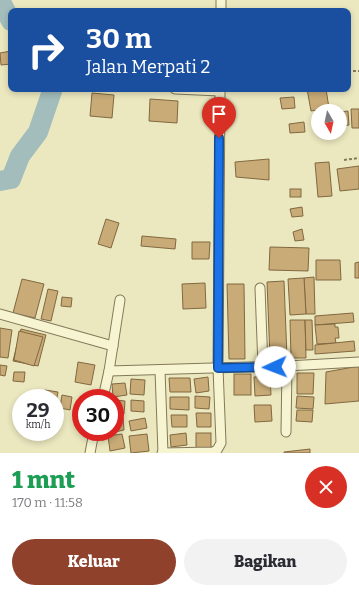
<!DOCTYPE html>
<html lang="id">
<meta charset="utf-8">
<style>
body{margin:0;font-family:Bitter,serif;background:#f2f2f3;color:#2b2b33;height:100vh;display:flex;flex-direction:column;font-size:15px;white-space:nowrap}
*{box-sizing:border-box;margin:0}
p{font-size:13px;color:#7c7c81}
.icon{flex:none;width:22px;height:22px;fill:none;stroke:currentColor;stroke-width:2;stroke-linecap:round;stroke-linejoin:round}
.map{position:relative;height:453px;overflow:hidden}
.side{display:flex;flex-direction:column;background:#fff;flex:1}
.side>*{flex:none}
.banner{position:absolute;left:8px;top:8px;width:343px;height:84px;border-radius:8px;box-shadow:0 2px 6px #0003;background:#1a4fa0;color:#fff;overflow:hidden}
.needle{width:26px;rotate:171deg}
.controls{position:absolute;left:311px;top:104px;display:grid;gap:8px}
.controls a{display:grid;place-items:center;width:36px;height:36px;border-radius:50%;background:#fff;box-shadow:0 2px 6px #0003;font-size:20px}
.speed{position:absolute;left:12px;top:389px;display:flex;gap:8px;font-size:20px;font-weight:700;text-align:center}
.speed>*{display:grid;place-content:center;width:52px;height:52px;border-radius:50%;background:#fff;box-shadow:0 2px 6px #0003;line-height:1}
.speed small{font-size:10px;font-weight:400}
.speed .limit{border:6px solid #d22;background:#fff;color:#111}
.pin{position:absolute;display:grid;place-items:center;width:34px;height:34px;color:#fff;margin:-41px -17px;border-radius:50% 50% 50% 0;rotate:-45deg;box-shadow:0 0 4px #0007}
.pin .icon{rotate:45deg}
.me{position:absolute;width:44px;margin:-22px;rotate:268deg;stroke-linejoin:round;filter:drop-shadow(0 0 3px #0008)}
.turn{display:flex;align-items:center;gap:14px;height:84px;padding:0 12px;font-size:18px}
.turn .icon{width:52px;height:52px;stroke-width:2.5}
.turn b{display:block;font-size:28px;line-height:34px}
.round{display:grid;place-items:center;flex:none;width:42px;height:42px;border-radius:21px;background:#f2f2f3}
.overview{display:flex;align-items:center;justify-content:space-between;height:68px;padding:0 12px}
h1{font-size:24px;font-weight:800;line-height:30px;color:#1e9e55}
.cta{display:flex;gap:8px;margin-top:auto;padding:8px 12px}
.cta a{flex:1;height:46px;border-radius:24px;background:#8f412c;color:#fff;font-size:16px;font-weight:800;line-height:46px;text-align:center}
.cta a+a{background:#f2f2f3;color:#2b2b33}
.map>svg:first-child{display:block}
.lines{fill:none;stroke-linecap:round;stroke-linejoin:round}
.river{stroke:#a2bdbb;stroke-width:20}
.building{fill:#c8ab77;stroke:#816840}
.minor-casing{stroke:#837959;stroke-width:11}
.path{stroke:#837959;stroke-width:2;stroke-dasharray:3 2;stroke-linecap:butt}
.minor{stroke:#f7f4d2;stroke-width:9}
.route-casing{stroke:#114b97;stroke-width:10}
.route{stroke:#1a73e8;stroke-width:7}
</style>
<div class="map">
<svg width="359" height="453" viewBox="0 0 359 453">
<rect width="100%" height="100%" fill="#ebe8bf"/>
<g class="lines">
<g class="river">
<polyline points="0,0 11,21"/>
<polyline points="0,181 11,179 20,156 38,132 52,91 52,89"/>
</g>
</g>
<g class="building">
<polygon points="11,51 11,64 1,65 0,53"/>
<polygon points="307,89 326,89 329,108 311,111"/>
<polygon points="92,93 114,95 112,118 90,116"/>
<polygon points="294,97 295,108 282,109 280,98"/>
<polygon points="150,99 178,101 177,123 149,121"/>
<polygon points="351,109 359,109 359,128 352,128"/>
<polygon points="348,111 349,125 340,127 340,112"/>
<polygon points="318,115 318,129 316,130 314,116"/>
<polygon points="304,122 305,132 290,133 289,124"/>
<polygon points="269,159 269,180 236,177 235,162"/>
<polygon points="329,162 332,196 318,197 315,163"/>
<polygon points="359,166 359,189 340,191 337,169"/>
<rect x="290" y="189" width="11" height="8"/>
<polygon points="302,207 303,216 292,217 290,209"/>
<polygon points="106,219 119,223 111,248 98,244"/>
<polygon points="302,229 304,240 295,241 293,232"/>
<polygon points="142,236 176,239 175,249 141,246"/>
<polygon points="192,242 210,242 209,259 192,259"/>
<polygon points="270,247 309,248 308,271 269,270"/>
<polygon points="316,260 340,260 341,280 316,280"/>
<polygon points="359,262 359,278 355,278 355,263"/>
<polygon points="314,277 315,314 306,314 304,278"/>
<polygon points="304,278 306,314 290,315 288,279"/>
<polygon points="22,279 44,284 35,318 13,313"/>
<polygon points="284,281 287,358 270,358 267,282"/>
<polygon points="205,283 206,308 183,309 182,284"/>
<polygon points="227,284 244,284 245,359 229,359"/>
<polygon points="48,289 58,291 51,321 41,319"/>
<polygon points="62,297 72,298 71,307 61,306"/>
<polygon points="353,313 354,322 315,325 315,316"/>
<polygon points="290,320 305,320 306,358 291,358"/>
<polygon points="305,320 312,320 313,350 306,350"/>
<polygon points="335,324 335,327 338,327 339,338 335,338 336,343 317,344 315,325"/>
<polygon points="0,328 12,330 8,358 0,357"/>
<polygon points="21,329 46,335 38,366 13,361"/>
<polygon points="19,331 43,337 34,366 14,360"/>
<polygon points="354,341 355,351 315,354 315,345"/>
<polygon points="78,362 95,365 91,385 75,382"/>
<polygon points="0,365 7,366 5,376 0,375"/>
<polygon points="359,366 359,401 325,404 326,372"/>
<polygon points="14,372 25,372 24,382 13,381"/>
<polygon points="297,373 314,373 313,394 297,394"/>
<rect x="234" y="374" width="17" height="21"/>
<polygon points="270,376 271,395 255,396 254,377"/>
<polygon points="208,377 209,391 196,393 194,379"/>
<polygon points="169,378 190,378 191,392 170,392"/>
<polygon points="131,379 145,380 144,395 130,394"/>
<polygon points="125,383 127,395 113,397 112,384"/>
<polygon points="45,390 58,392 55,407 55,398 44,398"/>
<polygon points="62,395 72,397 70,410 60,408"/>
<polygon points="195,396 210,397 209,409 195,408"/>
<polygon points="297,396 314,397 313,409 296,408"/>
<polygon points="170,397 189,397 189,410 170,409"/>
<polygon points="115,400 125,401 124,414 115,414"/>
<polygon points="131,400 144,401 144,412 131,411"/>
<polygon points="254,405 271,405 272,421 255,422"/>
<polygon points="297,410 313,410 312,422 296,421"/>
<polygon points="196,413 211,413 211,427 197,427"/>
<polygon points="171,415 187,415 187,427 172,427"/>
<polygon points="123,418 124,430 115,432 115,420"/>
<polygon points="145,418 147,428 131,431 129,421"/>
<polygon points="186,433 187,445 171,447 170,435"/>
<rect x="196" y="433" width="15" height="15"/>
<polygon points="122,434 125,448 110,451 108,436"/>
<polygon points="147,434 149,451 131,453 129,436"/>
<polygon points="310,449 310,453 284,453 284,452"/>
</g>
<g class="lines">
<g class="minor-casing">
<g id="minor">
<polyline points="221,11 221,0"/>
<polyline points="175,89 220,91"/>
<polyline points="260,288 263,367"/>
<polyline points="120,300 109,371 287,366 359,362"/>
<polyline points="0,314 113,346"/>
<polyline points="160,370 163,453"/>
<polyline points="103,398 109,371"/>
<polyline points="286,432 287,366"/>
<polyline points="90,453 94,432"/>
<polyline points="162,453 213,452 217,450 221,443 218,368 220,89"/>
</g>
</g>
<g class="path">
<polyline points="348,71 359,71"/>
<polyline points="344,160 359,158"/>
</g>
<use href="#minor" class="minor"/>
</g>
<g class="lines">
<g class="route-casing">
<polyline id="route" points="219,138 218,368 275,367"/>
</g>
<use href="#route" class="route"/>
</g>
</svg>
<div class="controls">
<a><svg class="needle" viewBox="-14 -14 28 28"><path d="M0-13l5 13h-10z" fill="#e53935"/><path d="M0 13l5-13h-10z" fill="#7c7c81"/></svg></a>
</div>
<div class="speed"><div>29<small>km/h</small></div><div class="limit">30</div></div>
<div class="pin" style="left:219px;top:138px;background:#d93025"><svg class="icon" aria-label="arrive" viewBox="0 0 24 24"><path d="M6 21V4h12l-3 4 3 4H6"/></svg></div>
<svg class="me" style="left:275px;top:367px" viewBox="-20 -20 40 40"><circle r="19" fill="#fff"/><path d="M0-13L10 11 0 6-10 11z" fill="#1a73e8"/></svg>
<div class="banner">
<div class="turn"><svg class="icon" aria-label="right" viewBox="0 0 24 24"><path d="M7 20v-9h11M14 6l5 5-5 5"/></svg><div><b>30 m</b>Jalan Merpati 2</div></div>
</div>
</div>
<section class="side">
<div class="overview"><div><h1>1 mnt</h1><p>170 m · 11:58</p></div><a class="round" style="background:#d93025;color:#fff"><svg class="icon" aria-label="close" viewBox="0 0 24 24"><path d="M6 6l12 12M18 6L6 18"/></svg></a></div>
<div class="cta"><a>Keluar</a><a>Bagikan</a></div>
</section>
